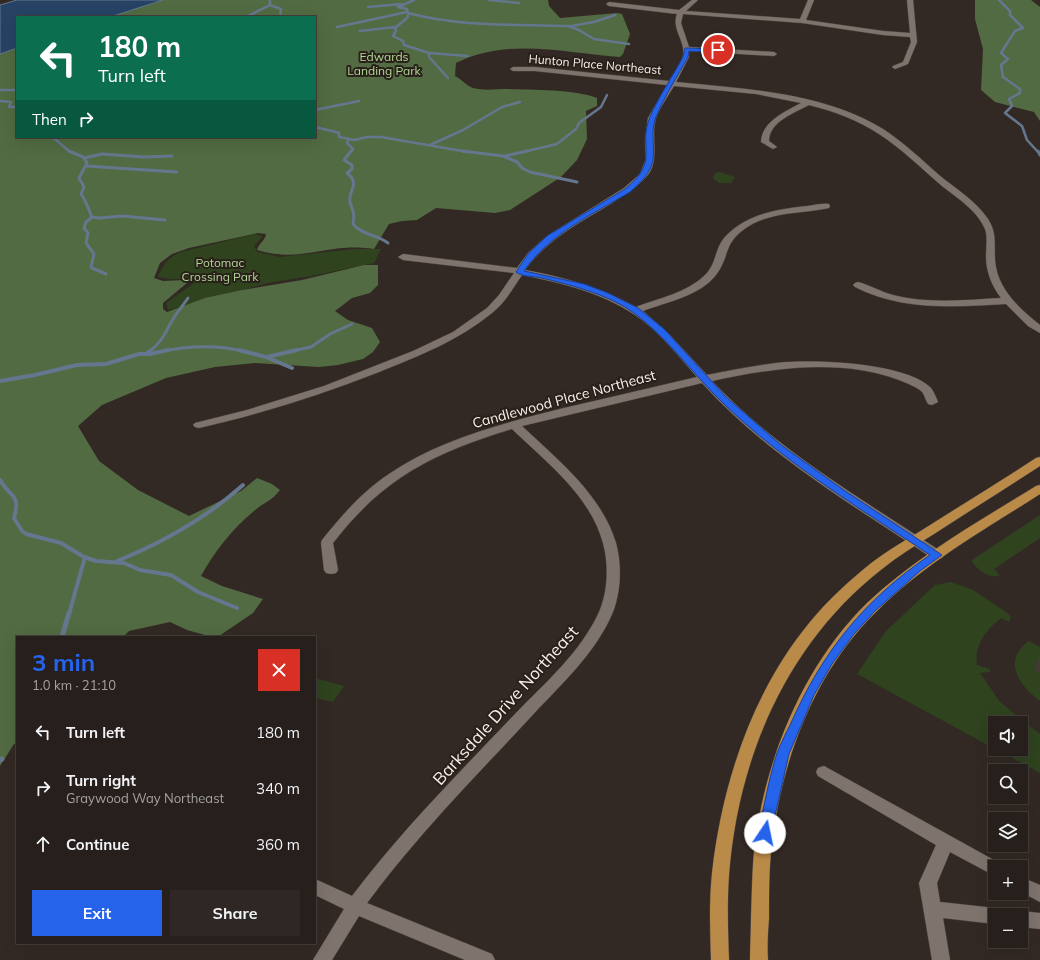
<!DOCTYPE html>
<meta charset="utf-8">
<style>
body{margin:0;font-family:Mulish,sans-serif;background:#2e2724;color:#f1f3f6;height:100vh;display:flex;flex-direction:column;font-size:15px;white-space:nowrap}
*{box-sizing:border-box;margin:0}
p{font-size:13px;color:#a4a2a3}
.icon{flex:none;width:22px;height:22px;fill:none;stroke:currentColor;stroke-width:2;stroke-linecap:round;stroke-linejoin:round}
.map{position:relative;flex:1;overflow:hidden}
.side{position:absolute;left:16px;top:636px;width:300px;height:308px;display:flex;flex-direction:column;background:#261f1b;border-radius:0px;box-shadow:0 4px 16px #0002,0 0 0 1px #423d3a}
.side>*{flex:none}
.guide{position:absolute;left:16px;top:16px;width:300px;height:122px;border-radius:0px;box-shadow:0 4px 16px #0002,0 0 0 1px #423d3a;background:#0b6e4f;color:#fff;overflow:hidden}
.buttons{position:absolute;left:988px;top:716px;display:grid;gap:8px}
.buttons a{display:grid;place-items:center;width:40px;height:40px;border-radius:0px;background:#261f1b;box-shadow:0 4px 16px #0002,0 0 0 1px #423d3a;font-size:20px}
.pin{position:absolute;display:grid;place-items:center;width:34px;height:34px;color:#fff;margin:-17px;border:2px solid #fff;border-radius:50%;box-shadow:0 1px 4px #0007}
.me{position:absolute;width:44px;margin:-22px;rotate:11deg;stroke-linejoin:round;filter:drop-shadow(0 0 3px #0008)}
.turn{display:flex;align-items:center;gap:14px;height:84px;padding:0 16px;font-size:18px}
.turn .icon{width:52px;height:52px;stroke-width:2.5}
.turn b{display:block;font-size:28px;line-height:34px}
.then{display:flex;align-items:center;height:38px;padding:0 16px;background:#0003;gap:8px;font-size:15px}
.round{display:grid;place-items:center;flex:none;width:42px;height:42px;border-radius:0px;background:#2e2724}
.head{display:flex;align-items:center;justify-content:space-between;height:68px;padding:0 16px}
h1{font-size:24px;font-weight:700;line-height:30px;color:#2563eb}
.cta{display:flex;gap:8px;margin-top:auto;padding:8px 16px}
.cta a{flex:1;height:46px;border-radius:0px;background:#2563eb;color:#fff;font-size:16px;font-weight:700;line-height:46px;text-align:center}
.cta a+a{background:#2e2724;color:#f1f3f6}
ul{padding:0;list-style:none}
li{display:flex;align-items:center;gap:12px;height:56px;padding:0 16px}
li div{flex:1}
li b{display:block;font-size:15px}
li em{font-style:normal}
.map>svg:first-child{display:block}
.green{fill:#2e431e}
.forest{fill:#526b42}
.water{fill:#264365;stroke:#65778e}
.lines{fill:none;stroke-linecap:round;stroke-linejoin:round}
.stream-far3{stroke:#65778e;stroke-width:2.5}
.stream-far2{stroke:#65778e;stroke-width:3}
.stream-far1{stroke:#65778e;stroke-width:4}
.stream{stroke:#65778e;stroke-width:5}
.minor-casing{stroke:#504843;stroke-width:1}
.major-casing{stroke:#504843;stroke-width:1}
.minor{fill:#7f736d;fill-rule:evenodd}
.major{fill:#ba8a48;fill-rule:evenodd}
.wall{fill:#443a35}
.route{fill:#2563eb;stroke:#184099}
.labels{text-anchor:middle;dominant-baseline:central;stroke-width:4;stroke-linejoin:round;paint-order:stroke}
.far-park-label{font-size:12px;fill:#b0d896;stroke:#29201a}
.far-street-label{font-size:12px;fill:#f7f1ed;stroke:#29201a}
.street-label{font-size:14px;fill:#f7f1ed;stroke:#29201a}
.near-street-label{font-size:17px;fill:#f7f1ed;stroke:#29201a}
</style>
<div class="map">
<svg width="1040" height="960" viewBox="0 0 1040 960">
<rect width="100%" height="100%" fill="#332924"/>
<g class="green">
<polygon points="719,172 735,177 731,183 719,183 713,178 715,173"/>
<path d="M255,234l8,2 -9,10 3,6 23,5 74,-8h27l-7,14 -63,13 -43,7 -100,27 -2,-7 28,-20 1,-4h-26l-11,-2c5,-13 10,-19 23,-25z"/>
<path d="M1040,515v23l-46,31 6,6c-10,5 -22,-5 -28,-13v-2z"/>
<path d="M951,582l22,8 36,24 2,3 -2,5 -8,-4c-15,12 -27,27 -24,47l13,4v3l-10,1 20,29 40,32v39l-44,-24h25v-26h-26v26l-138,-75 29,-43 49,-46z"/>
<path d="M1029,641l11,6v54c-22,-16 -38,-41 -11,-60z"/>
<polygon points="315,678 344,686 333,702 315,698"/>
</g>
<g class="forest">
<path d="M163,0h385l1,6 11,12 57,-5 5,1 8,20 -7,20 -3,3c-55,-4 -112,-20 -164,6l-1,13c6,3 12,10 18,12 12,3 23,1 34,1 25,1 67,0 90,9v8l-11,5 1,28 -10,21 -16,17 -51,33 -15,3 -59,-5 -19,12 -15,1 -13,3 -15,25c-13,-2 -27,-2 -40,0 -30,4 -45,10 -77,1 2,-7 8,-9 9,-16l-8,-1 -69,15 -17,6 -12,9 -6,15 9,3 23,-1 1,3 -24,20v6l4,3 38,-14 37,-8 60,-10 62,-15h14v20l-8,8 -18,5 -17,13 13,9 24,8 8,14 -7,10 -10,7 -25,6 -19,2 -64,-4 -40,4 -49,11 -64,27 -24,21 21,35 39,29 51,26 52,-25 16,-13 15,6 8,6c-9,12 -16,12 -26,21 -22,18 -39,40 -53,65l21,10 41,13 -10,14 -34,23 -14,-1 -18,-5 -17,-8 -41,9 -6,6h-106v106l-3,1 -14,22v-712l17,-6v89h298v-120h-205z"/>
<polygon points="975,0 1031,0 1040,7 1040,121 1034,112 995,102 981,90 983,49 975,19"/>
</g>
<polygon class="water" points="17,0 163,0 110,17 17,17 17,48 0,54 0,5"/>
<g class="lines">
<g class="stream-far3">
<polyline points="270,0 270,5"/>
<path d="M414,0l-16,7 9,2 1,4c52,14 107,11 160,13l11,4 15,9 35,5"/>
<polyline points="489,0 519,3"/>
<polyline points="999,0 1010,11 1010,15 1023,28 1015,31 1001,53 1008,59 1001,65 1003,77 1020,89 1020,93 1009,99 1012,106 1005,113 1022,126 1027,140 1038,152"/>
<polyline points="368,7 401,4"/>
<polyline points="409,13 407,18 395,28 396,31 393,36 403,41 404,45 429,53 429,57 448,78"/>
<polyline points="246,17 270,5 281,9 280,17"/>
<polyline points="571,26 594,22 615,15"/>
<polyline points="337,27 407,12"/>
<polyline points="360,31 395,27"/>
<polyline points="429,53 468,56"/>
<polyline points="0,90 17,90"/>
<polyline points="0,101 11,102 9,107 17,107"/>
<polyline points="315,110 359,101"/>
<polyline points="315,127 336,132 339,133 339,137 354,140 367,137 381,137 468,152"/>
<polyline points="49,137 55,139 70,152"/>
<polyline points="349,139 347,143 353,149 351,152"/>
<polyline points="430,145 463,130 502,107 520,102"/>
<polyline points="523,152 557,144 576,129 579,123 601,107 607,95"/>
</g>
<g class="stream-far2">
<path d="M69,151l14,6 4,6 -8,15 5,9 -3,7c5,6 7,15 11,23l-6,5 -2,6 4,5 -2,10 8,11 -3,13"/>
<path d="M351,151l-7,9 8,5v4l-5,4c14,11 1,17 3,29 3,11 5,10 3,22 9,11 23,10 35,19"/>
<polyline points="462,151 503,156 517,162 522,168 530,172 577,182"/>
<polyline points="1038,151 1040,155"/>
<polyline points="505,156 527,151"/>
<polyline points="84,158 102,154 144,157 172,156"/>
<polyline points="86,166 177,172"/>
<polyline points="92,217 99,218 123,216 165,220"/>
<polyline points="92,268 106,274"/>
<path d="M150,351c15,-12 15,-20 25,-35 4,-6 9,-12 13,-18"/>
<path d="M163,351c25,-5 55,-6 80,0"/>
<polyline points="292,351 311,347 330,334 352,324"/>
</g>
<g class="stream-far1">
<polyline points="239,350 266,357 292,368"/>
<polyline points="146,354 151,350"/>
<polyline points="267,357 297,350"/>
<polyline points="0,381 35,375 77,365 106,364 139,354 150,354 168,350"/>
<path d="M0,480c10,18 21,13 14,38l8,13 4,3 35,9 23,14 12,4 28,2 16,7 31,5 27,17 39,16"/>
<path d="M117,561c47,-19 88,-42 126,-76"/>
<polyline points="69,614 85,557"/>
</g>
<g class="stream">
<polyline points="62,637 69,613"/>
<polyline points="0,760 2,759"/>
</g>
<g class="minor-casing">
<g id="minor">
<path d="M692,0h6l-12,11 114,8 8,-19h6l-8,20 77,11 27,2 -3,-33h6l4,42 -9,22 -13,5 -3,-2 1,-1 10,-4 8,-20 -1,-5 -27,-2 -81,-12 -119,-9 -2,9 8,24 85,5 3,2 -3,2 -85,-5v6l-13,25c69,7 146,10 207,47 20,13 38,30 56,46 17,14 37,26 49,44 9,14 6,25 7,41 2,29 24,48 45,65v8l-12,-7 -22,-22c-52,3 -104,7 -151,-17l-2,-2 2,-2 3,-1c12,3 23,10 35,13 35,9 73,5 108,3 -9,-12 -15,-26 -15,-42 0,-9 2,-18 -1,-27 -8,-19 -28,-31 -43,-43 -21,-18 -40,-37 -63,-52 -21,-14 -46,-23 -70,-29 -15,8 -40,17 -40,36l8,6 -4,2 -12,-7c1,-21 24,-30 40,-39l-45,-9 -82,-8c-6,10 -14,21 -18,32 -6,18 5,44 -10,59 -10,11 -22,18 -34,26 -31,19 -65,36 -87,67 39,7 76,18 111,37 23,-9 51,-14 69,-32 11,-10 10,-26 19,-37 21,-24 54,-29 84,-32 7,-1 14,-3 21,-2l1,2 -1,2c-27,6 -55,3 -80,18 -27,17 -18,29 -33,49 -16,21 -50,27 -73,36l26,23 38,41c23,-5 46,-9 69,-12 35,-4 129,-1 155,25 3,4 5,9 7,14l-6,3 -4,-1c-2,-3 -3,-7 -5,-11 -5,-6 -17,-10 -24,-13 -58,-22 -128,-12 -187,1 66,70 150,118 230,171l1,3 -1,3 -5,1 -5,-1c-79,-53 -165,-103 -230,-175l-180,43c36,34 79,68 94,117 6,22 5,48 -3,69 -18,43 -55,75 -86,109 -55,59 -112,117 -160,182l125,51 3,6h-30l-106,-44 -27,44h-19l31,-51 -29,-14v-16l37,17c49,-65 107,-123 163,-182 30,-31 66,-62 84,-102 9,-21 10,-47 4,-69 -13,-48 -57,-81 -91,-114 -78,24 -128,48 -179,114l5,27 -2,3 -5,1 -5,-1 -2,-3 -3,-27 1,-3c20,-25 41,-49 67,-66 51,-35 116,-51 175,-66 45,-10 89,-21 133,-31 -17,-19 -34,-41 -55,-57 -34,-26 -79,-37 -120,-45 -9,13 -17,28 -30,38 -35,28 -71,42 -113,59 -59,23 -118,42 -180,56l-4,-1 -2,-2 2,-2 52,-13 77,-24 89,-35 40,-19 34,-24 12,-13 15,-22 -111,-13 -5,-3 5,-3 114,14 11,-15 19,-17 77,-48 16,-14 6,-15 -1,-19 3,-22 19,-33 -132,-14h-22l-3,-2 3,-2h22l134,14c4,-7 12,-17 14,-25 3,-15 -12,-27 -6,-42l-68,-8 -3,-2 3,-2 70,8z"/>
<polygon points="824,766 1001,864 1002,867 995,867 995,876 950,852 937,883 940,902 995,908 1001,910 1003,915 995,915 995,924 943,918 950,960 932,960 919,883 936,845 818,776 816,772 818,768"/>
<polygon points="1021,877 1040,885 1040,902 1021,892"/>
<polygon points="1021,911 1040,913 1040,929 1021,927 1021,915 1014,915"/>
</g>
</g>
<g class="major-casing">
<g id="major">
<path d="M1040,457v9c-35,23 -71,45 -106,68 -18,11 -36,22 -52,35 -95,74 -144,188 -153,306 -2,28 -1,57 0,85h-18c-1,-29 -2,-58 1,-87 10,-89 40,-181 98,-251 18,-22 39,-41 60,-58 18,-14 38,-25 57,-37 36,-23 73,-45 109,-69z"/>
<path d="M1040,485v9c-56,36 -115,69 -162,116 -62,59 -96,148 -106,232 -3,25 -3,51 -3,76 -1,14 -2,28 -1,42h-18c0,-14 1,-28 1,-42 1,-25 1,-51 4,-76 12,-87 49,-177 112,-239 50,-47 111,-81 169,-117z"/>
</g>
</g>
<use href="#minor" class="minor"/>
<use href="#major" class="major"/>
</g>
<polygon class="wall" points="1040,654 1040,674 1034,670"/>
<path class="route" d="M685,48l33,1 2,1 -2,2 -29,-1 -1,6c-10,18 -25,42 -32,60 -6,15 -1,29 -3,43 -2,13 -14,24 -23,32 -37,22 -81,42 -106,79l60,13 24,9 30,15 26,21 62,68 55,48 64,46 97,64 -22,16 -45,40 -21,23 -22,30 -18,31 -25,59 -18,79 -2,4 -4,1 -5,-1 -2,-4c6,-25 11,-56 19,-80 4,-10 9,-20 14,-30 32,-72 73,-123 139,-168 -72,-48 -147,-93 -209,-154 -30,-29 -53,-63 -87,-88 -24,-18 -63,-28 -92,-35 -8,-2 -20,-1 -26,-6l12,-18 19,-18 78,-47c36,-29 12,-40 25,-72 8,-19 23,-41 33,-60z"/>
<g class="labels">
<g class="far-park-label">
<text x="384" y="56">Edwards<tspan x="384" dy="14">Landing Park</tspan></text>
<text x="220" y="262">Potomac<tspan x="220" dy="14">Crossing Park</tspan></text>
</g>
<g class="far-street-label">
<text transform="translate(595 64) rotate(5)">Hunton Place Northeast</text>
</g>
<g class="street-label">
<text transform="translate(564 399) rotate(-15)">Candlewood Place Northeast</text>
</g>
<g class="near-street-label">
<text transform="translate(505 705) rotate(-48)">Barksdale Drive Northeast</text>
</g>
</g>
</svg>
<div class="buttons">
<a><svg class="icon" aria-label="sound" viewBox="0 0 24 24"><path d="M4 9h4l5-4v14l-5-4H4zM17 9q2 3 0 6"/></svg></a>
<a><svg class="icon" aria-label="search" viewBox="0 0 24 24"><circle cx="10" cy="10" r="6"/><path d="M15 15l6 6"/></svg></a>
<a><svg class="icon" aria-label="layers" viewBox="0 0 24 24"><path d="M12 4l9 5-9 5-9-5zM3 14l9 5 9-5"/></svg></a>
<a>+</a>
<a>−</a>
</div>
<div class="pin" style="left:718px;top:50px;background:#d93025"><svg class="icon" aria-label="arrive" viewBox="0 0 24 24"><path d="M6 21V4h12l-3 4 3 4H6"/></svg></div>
<svg class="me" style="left:765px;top:833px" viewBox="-20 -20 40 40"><circle r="19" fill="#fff"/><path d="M0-13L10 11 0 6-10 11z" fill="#2563eb"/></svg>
<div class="guide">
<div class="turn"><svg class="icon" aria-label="left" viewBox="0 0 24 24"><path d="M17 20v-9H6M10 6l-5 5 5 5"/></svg><div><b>180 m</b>Turn left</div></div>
<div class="then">Then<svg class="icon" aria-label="right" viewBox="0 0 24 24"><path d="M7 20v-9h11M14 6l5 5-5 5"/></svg></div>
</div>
<section class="side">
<div class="head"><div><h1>3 min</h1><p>1.0 km · 21:10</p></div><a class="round" style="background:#d93025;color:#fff"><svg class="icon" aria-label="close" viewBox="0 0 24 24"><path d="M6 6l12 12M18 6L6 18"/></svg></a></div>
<ul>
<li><svg class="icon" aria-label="left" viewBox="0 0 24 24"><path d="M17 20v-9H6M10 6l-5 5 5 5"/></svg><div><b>Turn left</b></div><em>180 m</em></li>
<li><svg class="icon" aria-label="right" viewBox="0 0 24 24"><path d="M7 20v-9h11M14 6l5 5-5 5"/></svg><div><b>Turn right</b><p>Graywood Way Northeast</p></div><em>340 m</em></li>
<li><svg class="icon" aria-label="ahead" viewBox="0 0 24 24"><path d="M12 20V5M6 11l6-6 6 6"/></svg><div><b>Continue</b></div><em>360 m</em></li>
</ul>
<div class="cta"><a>Exit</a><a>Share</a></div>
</section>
</div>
